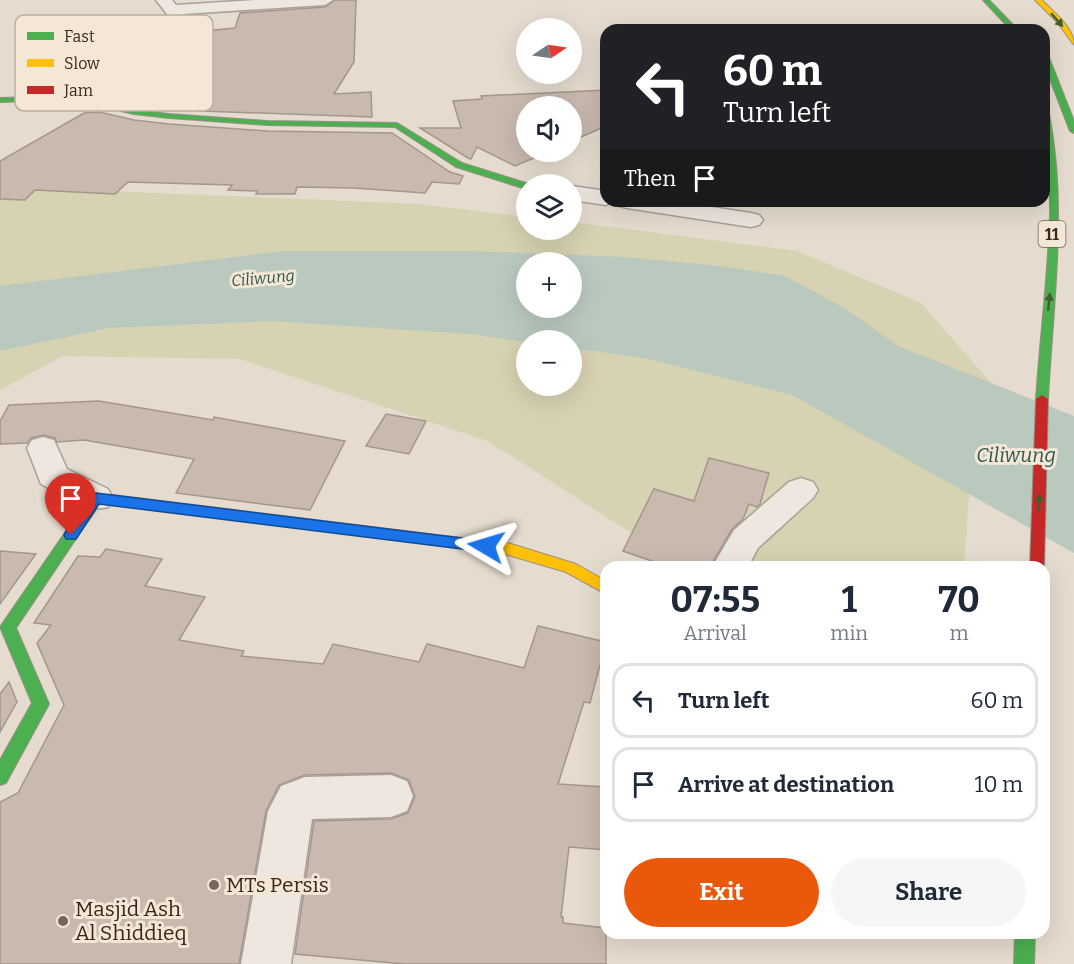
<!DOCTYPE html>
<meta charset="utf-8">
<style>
body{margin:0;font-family:Bitter,serif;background:#f6f6f7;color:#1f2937;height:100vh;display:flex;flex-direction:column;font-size:22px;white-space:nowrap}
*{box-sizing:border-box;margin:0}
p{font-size:20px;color:#747a83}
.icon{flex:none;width:33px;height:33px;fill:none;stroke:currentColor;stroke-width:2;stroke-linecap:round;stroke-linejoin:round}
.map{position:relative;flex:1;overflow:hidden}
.sheet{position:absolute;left:600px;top:561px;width:450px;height:378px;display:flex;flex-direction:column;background:#fff;border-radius:18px;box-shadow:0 6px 24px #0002}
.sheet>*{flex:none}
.banner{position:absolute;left:600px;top:24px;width:450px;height:183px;border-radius:18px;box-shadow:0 6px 24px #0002;background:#202124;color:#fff;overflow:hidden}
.needle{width:39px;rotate:77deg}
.fabs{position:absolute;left:516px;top:18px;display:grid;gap:12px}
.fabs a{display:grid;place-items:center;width:66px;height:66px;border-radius:50%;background:#fff;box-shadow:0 6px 24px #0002;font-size:30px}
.pin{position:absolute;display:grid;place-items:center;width:51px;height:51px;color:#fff;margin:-62px -26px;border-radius:50% 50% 50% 0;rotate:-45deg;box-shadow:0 0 6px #0007}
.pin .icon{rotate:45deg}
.me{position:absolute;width:66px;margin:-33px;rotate:277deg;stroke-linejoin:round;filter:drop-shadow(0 0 4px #0008)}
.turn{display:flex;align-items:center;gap:21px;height:126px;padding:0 24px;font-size:27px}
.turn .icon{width:78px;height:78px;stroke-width:2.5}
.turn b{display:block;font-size:42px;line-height:51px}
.then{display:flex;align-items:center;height:57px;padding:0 24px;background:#0003;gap:12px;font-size:22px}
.eta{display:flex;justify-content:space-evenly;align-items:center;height:102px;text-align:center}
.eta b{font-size:36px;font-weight:700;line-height:42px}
.cta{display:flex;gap:12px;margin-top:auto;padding:12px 24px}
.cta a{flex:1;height:69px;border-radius:36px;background:#ea580c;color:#fff;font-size:24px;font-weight:700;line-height:69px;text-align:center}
.cta a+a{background:#f6f6f7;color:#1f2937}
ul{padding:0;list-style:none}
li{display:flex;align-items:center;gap:18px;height:75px;margin:0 12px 9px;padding:0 12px;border:3px solid #e0e1e3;border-radius:18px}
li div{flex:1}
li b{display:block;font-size:22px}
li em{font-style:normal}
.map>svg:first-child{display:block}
.green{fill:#d7d2b1;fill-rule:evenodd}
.water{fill:#bac9bd;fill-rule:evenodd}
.building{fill:#c9b9af;stroke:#a5968d;stroke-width:1.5}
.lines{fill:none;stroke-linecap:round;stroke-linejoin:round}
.street-casing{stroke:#aaa097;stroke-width:3}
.fast-casing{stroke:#9a9087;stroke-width:2}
.slow-casing{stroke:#9a9087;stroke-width:2}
.jam-casing{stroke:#9a9087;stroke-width:2}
.street{fill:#eee7e0;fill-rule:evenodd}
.fast{fill:#4caf50;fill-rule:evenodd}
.slow{fill:#ffc107;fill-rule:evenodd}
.jam{fill:#c62828;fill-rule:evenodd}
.oneway{fill:#415e33}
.route{fill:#1a73e8;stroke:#114b97;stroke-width:1.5}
.poi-dot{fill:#75675c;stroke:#f5e7d5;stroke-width:2}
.labels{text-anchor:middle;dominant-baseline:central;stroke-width:6;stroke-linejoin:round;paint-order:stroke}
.shield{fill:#f5e7d5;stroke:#716156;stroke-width:1.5}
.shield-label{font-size:16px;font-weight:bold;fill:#39281f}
.far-water-label{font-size:16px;font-style:italic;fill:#2e5950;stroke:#f5e7d5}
.water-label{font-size:20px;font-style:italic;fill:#2e5950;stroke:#f5e7d5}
.near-poi-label{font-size:21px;fill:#39281f;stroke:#f5e7d5;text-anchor:start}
.key{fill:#f5e7d5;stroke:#bdae9e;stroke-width:1.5}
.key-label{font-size:16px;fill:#39281f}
</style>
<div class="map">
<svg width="1074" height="964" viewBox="0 0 1074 964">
<rect width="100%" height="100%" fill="#e5dbce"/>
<path class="green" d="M39,188l379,16 108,13v13h46v-8l225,29 124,52 70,80 -22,111 -5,73h-280l-196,-126 -248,-82 -177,-3 -63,34v-191zM526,262h46v46h-46zM526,340h46v46h-46z"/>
<path class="water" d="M282,251h191l153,6 103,10 56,9 61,33 52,37 176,70v137l-282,-158 -148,-37 -72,-10v-8l-46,2 -56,-8 -197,-13 -164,7 -109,23v-65zM526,262h46v46h-46z"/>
<g class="building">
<polygon points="335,0 356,0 354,62 334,94 371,92 372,117 201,111 107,98 141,37 174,34 175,53 180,58 192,58 197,52 195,32 235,28 240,13 325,7"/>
<polygon points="606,90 606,126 572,141 572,106 526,106 526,152 548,152 515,166 477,147 471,159 468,158 420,128 461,128 453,101 482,99 481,96"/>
<polygon points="99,112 134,120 169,124 267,131 392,133 450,172 463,176 459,184 432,182 425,193 354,188 297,187 295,194 256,194 257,191 228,190 232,185 128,182 115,194 35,190 25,200 0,199 0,161 84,113"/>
<polygon points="99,401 213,420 214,417 345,441 310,510 176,493 194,459 84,440 57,442 55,438 44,435 31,438 27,443 0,444 0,421 9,405"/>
<polygon points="386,414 426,421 409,454 366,446"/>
<polygon points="709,458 769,473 760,504 757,507 749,504 743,519 732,529 710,567 669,567 623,551 654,489 694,501"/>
<polygon points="106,549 162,559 145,586 205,597 179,640 244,651 241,656 323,664 333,644 419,662 427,644 524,668 538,626 606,642 590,703 584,702 558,784 606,787 606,850 569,847 561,917 563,917 563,923 606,928 606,964 404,964 295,954 314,821 391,819 408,813 415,797 409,780 391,773 305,775 279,785 266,811 239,964 0,964 0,802 18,793 64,705 37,643 51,625 34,623 78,556 100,557"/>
<polygon points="0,551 36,554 0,604"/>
<polygon points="9,682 17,702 0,732 0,694"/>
</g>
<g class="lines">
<g class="street-casing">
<g id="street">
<polygon points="156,0 172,0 176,5 255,0 333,0 325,5 183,14 192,26 195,52 192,56 180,56 177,52 176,26"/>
<polygon points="572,186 606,191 606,201 615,201 606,205 572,200"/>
<polygon points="616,201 672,201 751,213 759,215 763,220 759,225 751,227 627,208 619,206"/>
<path d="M43,437l11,3 13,29 41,20 5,9 -5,9c-23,6 -46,-12 -67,-23l-14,-36 5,-8z"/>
<polygon points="801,478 813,482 818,490 813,498 758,548 748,567 712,567 734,530 789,482"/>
<polygon points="391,775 407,781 413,796 407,811 391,817 312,819 291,964 241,964 268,811 281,786 305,777"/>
</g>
</g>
<g class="fast-casing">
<g id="fast">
<polygon points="983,0 989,0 1018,30 1011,30"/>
<polygon points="1044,53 1048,55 1074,121 1074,133 1070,131 1044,64"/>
<polygon points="73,96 134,110 169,114 267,121 397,123 462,163 529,184 526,184 526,189 456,167 395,127 267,125 169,118 134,114 73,100 0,102 0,98"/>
<path d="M1044,107l4,2c20,97 5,193 0,290l-6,4 -6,-4c4,-61 12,-122 14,-183 1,-37 -6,-73 -6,-109z"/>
<polygon points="96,493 445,536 450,537 452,541 450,545 445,546 100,503 16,628 49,704 6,783 0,785 0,760 32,703 0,627 91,495"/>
<polygon points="1015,933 1035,933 1034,964 1014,964"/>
</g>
</g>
<g class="slow-casing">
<g id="slow">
<path d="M1035,0h7c11,12 32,27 32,45l-17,-23z"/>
<polygon points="445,536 508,543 576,564 606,581 606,594 566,572 508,555 440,545 438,541 440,537"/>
</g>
</g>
<g class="jam-casing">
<polygon id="jam" points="1042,395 1048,399 1044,568 1030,567 1036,399"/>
</g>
<use href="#street" class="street"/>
<use href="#fast" class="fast"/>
<use href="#slow" class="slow"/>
<use href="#jam" class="jam"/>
</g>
<defs><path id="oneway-solid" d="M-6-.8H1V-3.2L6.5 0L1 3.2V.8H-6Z" transform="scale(1.5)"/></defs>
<g class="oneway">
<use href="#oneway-solid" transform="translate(1057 20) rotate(49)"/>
<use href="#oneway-solid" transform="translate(1049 302) rotate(-84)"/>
<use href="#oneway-solid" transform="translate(1039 503) rotate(-88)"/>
</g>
<polygon class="route" points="96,493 486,541 491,542 493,546 491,550 486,552 99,504 76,539 66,539 64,535 66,531 91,495"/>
<g class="poi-dot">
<circle cx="214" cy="885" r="6"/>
<circle cx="63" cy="921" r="6"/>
</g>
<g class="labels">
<rect class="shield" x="1038.5" y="221" width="27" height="26" rx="4.5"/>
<g class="shield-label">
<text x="1052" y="234">11</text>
</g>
<g class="far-water-label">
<text transform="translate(263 278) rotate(-5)">Ciliwung</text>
</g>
<g class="water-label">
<text x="1016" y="455">Ciliwung</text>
</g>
<g class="near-poi-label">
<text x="226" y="885">MTs Persis</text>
<text x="75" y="909">Masjid Ash<tspan x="75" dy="24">Al Shiddieq</tspan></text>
</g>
</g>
<rect x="15" y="15" width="198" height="96" rx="9" class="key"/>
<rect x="27" y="32" width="27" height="8" fill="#4caf50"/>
<rect x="27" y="59" width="27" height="8" fill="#ffc107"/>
<rect x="27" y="86" width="27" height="8" fill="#c62828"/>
<g class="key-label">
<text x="64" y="42">Fast</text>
<text x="64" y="69">Slow</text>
<text x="64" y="96">Jam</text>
</g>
</svg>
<div class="fabs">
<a><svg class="needle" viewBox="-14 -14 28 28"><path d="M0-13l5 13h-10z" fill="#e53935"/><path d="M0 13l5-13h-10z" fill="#747a83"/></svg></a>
<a><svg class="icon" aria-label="sound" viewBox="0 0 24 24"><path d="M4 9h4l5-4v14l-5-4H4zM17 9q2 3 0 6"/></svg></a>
<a><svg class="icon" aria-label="layers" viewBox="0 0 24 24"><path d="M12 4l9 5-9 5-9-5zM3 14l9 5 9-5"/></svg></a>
<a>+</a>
<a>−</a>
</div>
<div class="pin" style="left:71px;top:535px;background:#d93025"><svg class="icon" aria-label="arrive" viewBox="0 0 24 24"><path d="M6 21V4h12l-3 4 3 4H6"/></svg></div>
<svg class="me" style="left:486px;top:546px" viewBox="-20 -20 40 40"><path d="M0-17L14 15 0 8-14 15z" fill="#1a73e8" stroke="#fff" stroke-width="4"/></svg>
<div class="banner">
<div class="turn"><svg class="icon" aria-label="left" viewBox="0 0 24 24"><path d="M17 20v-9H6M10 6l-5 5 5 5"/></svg><div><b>60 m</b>Turn left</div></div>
<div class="then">Then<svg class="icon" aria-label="arrive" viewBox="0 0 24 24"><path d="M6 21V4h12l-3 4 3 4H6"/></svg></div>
</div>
<section class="sheet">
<div class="eta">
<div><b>07:55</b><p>Arrival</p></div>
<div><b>1</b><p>min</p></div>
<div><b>70</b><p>m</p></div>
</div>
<ul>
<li><svg class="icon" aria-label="left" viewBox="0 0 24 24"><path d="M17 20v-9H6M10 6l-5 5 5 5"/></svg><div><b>Turn left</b></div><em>60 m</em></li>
<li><svg class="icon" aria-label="arrive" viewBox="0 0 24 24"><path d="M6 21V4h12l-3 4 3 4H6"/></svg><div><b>Arrive at destination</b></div><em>10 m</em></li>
</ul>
<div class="cta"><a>Exit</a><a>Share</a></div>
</section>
</div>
